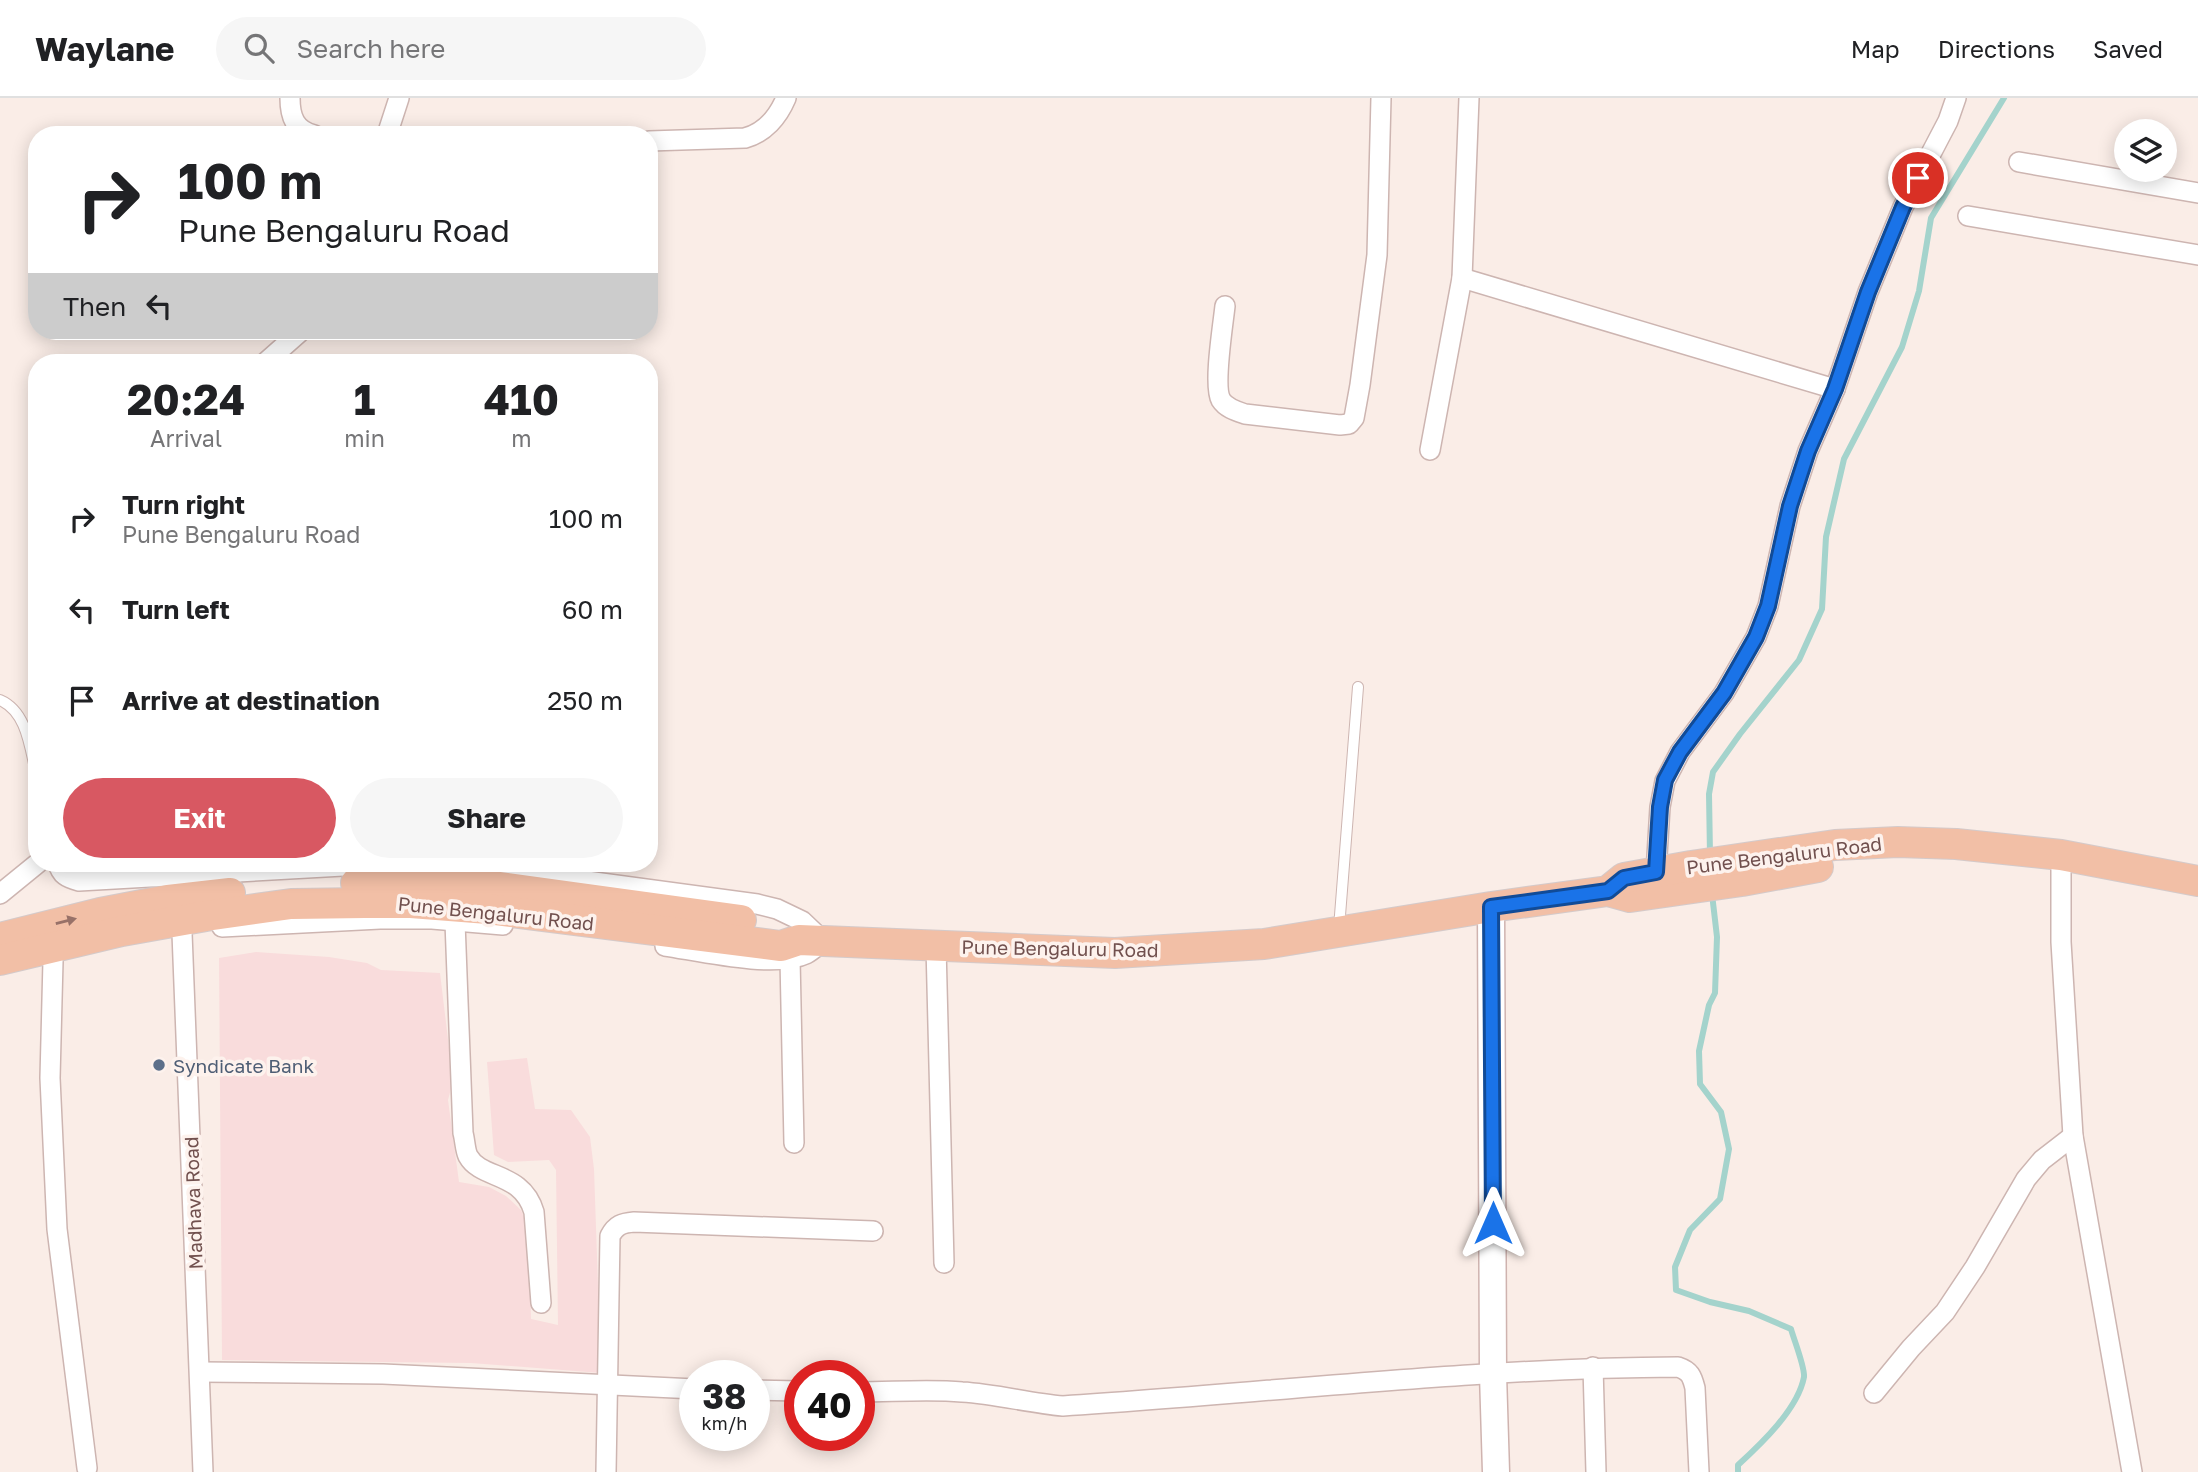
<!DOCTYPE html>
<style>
body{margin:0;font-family:"Golos Text",sans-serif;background:#f6f6f6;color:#202124;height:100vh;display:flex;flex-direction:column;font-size:26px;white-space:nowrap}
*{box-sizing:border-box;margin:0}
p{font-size:23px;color:#757577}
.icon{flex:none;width:38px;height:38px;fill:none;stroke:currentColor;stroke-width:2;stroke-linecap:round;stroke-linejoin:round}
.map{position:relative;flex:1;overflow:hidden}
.details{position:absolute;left:28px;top:256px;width:630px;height:518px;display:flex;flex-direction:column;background:#fff;border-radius:28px;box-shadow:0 4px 18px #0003}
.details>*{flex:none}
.top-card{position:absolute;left:28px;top:28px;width:630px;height:214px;border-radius:28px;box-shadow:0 4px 18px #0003;background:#fff;color:#202124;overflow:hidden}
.fabs{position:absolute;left:2114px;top:21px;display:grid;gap:14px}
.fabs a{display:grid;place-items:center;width:63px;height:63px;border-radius:50%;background:#fff;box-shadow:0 4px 18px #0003;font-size:35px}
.speed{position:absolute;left:679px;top:1262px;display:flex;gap:14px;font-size:35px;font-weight:700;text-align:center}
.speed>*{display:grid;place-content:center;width:91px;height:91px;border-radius:50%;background:#fff;box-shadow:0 4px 18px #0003;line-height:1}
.speed small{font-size:18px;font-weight:400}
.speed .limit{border:10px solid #d22;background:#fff;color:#111}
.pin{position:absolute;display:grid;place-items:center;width:60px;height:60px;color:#fff;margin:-30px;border:4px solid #fff;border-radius:50%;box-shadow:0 2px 7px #0007}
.me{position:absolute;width:77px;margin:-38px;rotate:0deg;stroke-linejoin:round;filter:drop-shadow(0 0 5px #0008)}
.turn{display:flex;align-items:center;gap:24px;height:147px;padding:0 35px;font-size:32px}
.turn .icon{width:91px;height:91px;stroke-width:2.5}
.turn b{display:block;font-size:49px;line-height:60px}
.then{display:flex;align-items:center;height:66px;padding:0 35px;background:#0003;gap:14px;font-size:26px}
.eta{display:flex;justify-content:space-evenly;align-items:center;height:119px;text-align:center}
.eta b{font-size:42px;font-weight:700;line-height:49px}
.button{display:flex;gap:14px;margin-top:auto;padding:14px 35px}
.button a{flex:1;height:80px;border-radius:42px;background:#d85862;color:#fff;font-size:28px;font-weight:700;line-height:80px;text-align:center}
.button a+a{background:#f6f6f6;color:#202124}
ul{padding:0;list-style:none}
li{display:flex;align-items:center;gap:21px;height:91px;padding:0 35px}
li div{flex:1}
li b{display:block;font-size:26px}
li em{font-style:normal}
header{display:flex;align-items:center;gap:42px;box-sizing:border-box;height:98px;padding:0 35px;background:#fff;border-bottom:2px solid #e0e0e0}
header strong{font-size:33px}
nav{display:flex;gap:38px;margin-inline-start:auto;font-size:24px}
.search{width:490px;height:63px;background:#f6f6f6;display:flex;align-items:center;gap:18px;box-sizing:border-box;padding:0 24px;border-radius:38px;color:#757577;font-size:26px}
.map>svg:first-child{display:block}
.commercial{fill:#f9dcdc}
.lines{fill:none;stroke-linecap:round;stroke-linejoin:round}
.stream{stroke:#a4d3cc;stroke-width:6}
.lane-casing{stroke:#cdb5b1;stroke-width:12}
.street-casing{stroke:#cdb5b1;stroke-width:22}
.secondary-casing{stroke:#cfb3af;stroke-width:29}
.primary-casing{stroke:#d4caca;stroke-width:32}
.lane{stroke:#fff;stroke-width:10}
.street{stroke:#fff;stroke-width:19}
.secondary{stroke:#fff;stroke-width:26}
.primary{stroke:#f2bfa6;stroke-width:30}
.oneway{fill:#987168}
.route-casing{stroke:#114b97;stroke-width:18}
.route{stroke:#1a73e8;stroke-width:12}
.service-dot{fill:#5c6f8a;stroke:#fdf2ed;stroke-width:2.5}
.labels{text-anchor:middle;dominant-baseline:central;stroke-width:7;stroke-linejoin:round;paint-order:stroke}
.street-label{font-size:19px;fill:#71504e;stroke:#fdf2ed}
.service-label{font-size:19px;fill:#4e5e75;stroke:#fdf2ed;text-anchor:start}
</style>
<header>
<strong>Waylane</strong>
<div class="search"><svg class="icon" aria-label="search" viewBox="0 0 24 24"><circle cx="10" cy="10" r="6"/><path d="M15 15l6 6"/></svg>Search here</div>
<nav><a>Map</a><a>Directions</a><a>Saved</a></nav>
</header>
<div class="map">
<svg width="2198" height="1374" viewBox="0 0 2198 1374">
<rect width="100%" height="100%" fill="#faede7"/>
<polygon class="commercial" points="256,854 329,859 367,865 381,872 440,875 453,983 448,1002 459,1084 489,1089 506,1098 521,1112 529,1131 531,1221 558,1227 556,1072 549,1062 508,1064 494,1057 487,964 527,960 535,1011 571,1012 590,1039 594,1071 601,1275 471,1265 222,1262 219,860"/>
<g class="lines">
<g class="stream">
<polyline points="1710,757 1709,696 1713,674 1740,636 1799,562 1822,511 1826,439 1844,361 1902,249 1919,193 1931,120 2004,0"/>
<path d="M1712,796l5,43 -2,56 -6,12 -10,46 1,33 21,28 8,37 -9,50 -30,31 -15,37 1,23 34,12 39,9 42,18c3,11 14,38 13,48 -6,32 -43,67 -66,88v7"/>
</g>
<g class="lane-casing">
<g id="lane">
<path d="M0,602c28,12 30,50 37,77"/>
<polyline points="1339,830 1358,589"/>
</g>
</g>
<g class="street-casing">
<g id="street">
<path d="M290,0c0,19 5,32 24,37"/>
<polyline points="387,37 399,0"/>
<path d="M649,43l96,-3c19,-5 33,-21 41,-40"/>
<polyline points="2019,64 2198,95"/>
<polyline points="1968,118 2198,157"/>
<polyline points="1462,180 1835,291"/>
<path d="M1225,208c-2,19 -12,80 -4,94 5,8 15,11 24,14l95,11 9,-1 5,-6 6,-33 17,-130 4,-157"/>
<polyline points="266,264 301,233"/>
<polyline points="1430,352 1462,180 1469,0"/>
<polyline points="2061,757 2061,844 2073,1038 2132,1374"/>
<path d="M58,765c3,12 9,15 21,18l300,-17 48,-1 64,5 266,36 20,5 25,12 21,20c-5,4 -11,10 -17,13 -31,15 -107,-3 -141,-8"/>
<polyline points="1656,774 1660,709 1665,683 1680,654 1724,595 1756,539 1768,508 1790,408 1808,353 1835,291 1868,194 1903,109 1948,23 1956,0"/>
<polyline points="0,796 38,765"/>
<path d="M455,824l8,211c2,7 2,17 5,23 13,24 54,15 66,56l7,91"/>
<polyline points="222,829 380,821 432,821 503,827"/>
<polyline points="182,835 203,1374"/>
<polyline points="936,848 944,1165"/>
<polyline points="790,861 794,1045"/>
<polyline points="53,863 50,980 57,1131 87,1370"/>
<polyline points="1593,1269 1596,1374"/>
<polyline points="201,1274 383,1276 695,1291"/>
<polyline points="754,1292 800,1293"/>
<path d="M859,1294c34,0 69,-3 103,0 34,2 67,11 101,14 205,-13 409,-38 615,-39 12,4 14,9 17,21l4,84"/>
<polyline points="1874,1295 1911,1250 1945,1214 1975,1169 2026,1081 2042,1062 2073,1038"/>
<path d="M606,1374l4,-236c6,-11 12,-13 24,-14l239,9"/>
</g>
</g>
<g class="secondary-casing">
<polyline id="secondary" points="1491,809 1493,1276 1496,1374"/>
</g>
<g class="primary-casing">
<g id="primary">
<polyline points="356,785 470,785 741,822"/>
<polyline points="1612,794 1630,799 1742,783 1818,769"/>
<polyline points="0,840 100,815 168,802 230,795"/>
<polyline points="0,862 122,833 206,818 291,806 365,805 411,805 488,811 781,848 799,842 1115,855 1264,846 1491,809 1608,793 1624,780 1691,768 1835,747 1898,744 1956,746 2061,757 2198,783"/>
</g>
</g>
<use href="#lane" class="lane"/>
<use href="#street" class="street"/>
<use href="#secondary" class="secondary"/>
<use href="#primary" class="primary"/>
</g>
<defs><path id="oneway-solid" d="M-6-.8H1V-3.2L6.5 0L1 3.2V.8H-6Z" transform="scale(1.75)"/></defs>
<use class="oneway" href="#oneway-solid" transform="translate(66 823) rotate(-14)"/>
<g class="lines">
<g class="route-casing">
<polyline id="route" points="1493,1125 1491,809 1608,793 1624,780 1656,774 1660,709 1665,682 1680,654 1724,595 1756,539 1768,508 1790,408 1808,353 1835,291 1868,194 1903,109 1918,80"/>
</g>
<use href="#route" class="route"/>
</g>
<circle class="service-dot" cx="159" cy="967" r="7"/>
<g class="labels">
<g class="street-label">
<text transform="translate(1784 757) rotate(-7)">Pune Bengaluru Road</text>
<text transform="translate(496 815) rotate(6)">Pune Bengaluru Road</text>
<text transform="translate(1060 850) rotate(1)">Pune Bengaluru Road</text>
<text transform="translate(193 1105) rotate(-92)">Madhava Road</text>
</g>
<g class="service-label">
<text x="173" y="967">Syndicate Bank</text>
</g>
</g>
</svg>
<div class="fabs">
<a><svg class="icon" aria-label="layers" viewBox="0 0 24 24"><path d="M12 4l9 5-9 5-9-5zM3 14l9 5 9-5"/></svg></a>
</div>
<div class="speed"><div>38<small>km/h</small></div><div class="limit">40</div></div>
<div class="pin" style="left:1918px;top:80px;background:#d93025"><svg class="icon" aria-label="arrive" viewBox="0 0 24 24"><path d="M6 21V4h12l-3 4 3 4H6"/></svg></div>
<svg class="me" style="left:1493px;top:1125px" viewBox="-20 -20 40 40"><path d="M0-17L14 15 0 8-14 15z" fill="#1a73e8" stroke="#fff" stroke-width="4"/></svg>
<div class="top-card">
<div class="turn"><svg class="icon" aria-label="right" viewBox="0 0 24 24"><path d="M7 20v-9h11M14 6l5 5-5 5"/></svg><div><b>100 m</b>Pune Bengaluru Road</div></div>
<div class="then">Then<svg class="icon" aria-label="left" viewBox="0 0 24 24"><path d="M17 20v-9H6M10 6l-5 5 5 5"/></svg></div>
</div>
<section class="details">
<div class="eta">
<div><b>20:24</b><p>Arrival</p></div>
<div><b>1</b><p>min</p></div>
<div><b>410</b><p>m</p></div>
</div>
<ul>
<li><svg class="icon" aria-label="right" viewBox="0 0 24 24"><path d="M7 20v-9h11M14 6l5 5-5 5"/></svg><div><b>Turn right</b><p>Pune Bengaluru Road</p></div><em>100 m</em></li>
<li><svg class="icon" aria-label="left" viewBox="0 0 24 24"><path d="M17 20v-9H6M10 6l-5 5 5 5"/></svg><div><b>Turn left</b></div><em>60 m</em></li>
<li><svg class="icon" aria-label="arrive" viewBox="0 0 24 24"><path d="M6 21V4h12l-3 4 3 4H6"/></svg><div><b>Arrive at destination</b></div><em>250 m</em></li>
</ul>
<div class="button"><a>Exit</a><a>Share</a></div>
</section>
</div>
